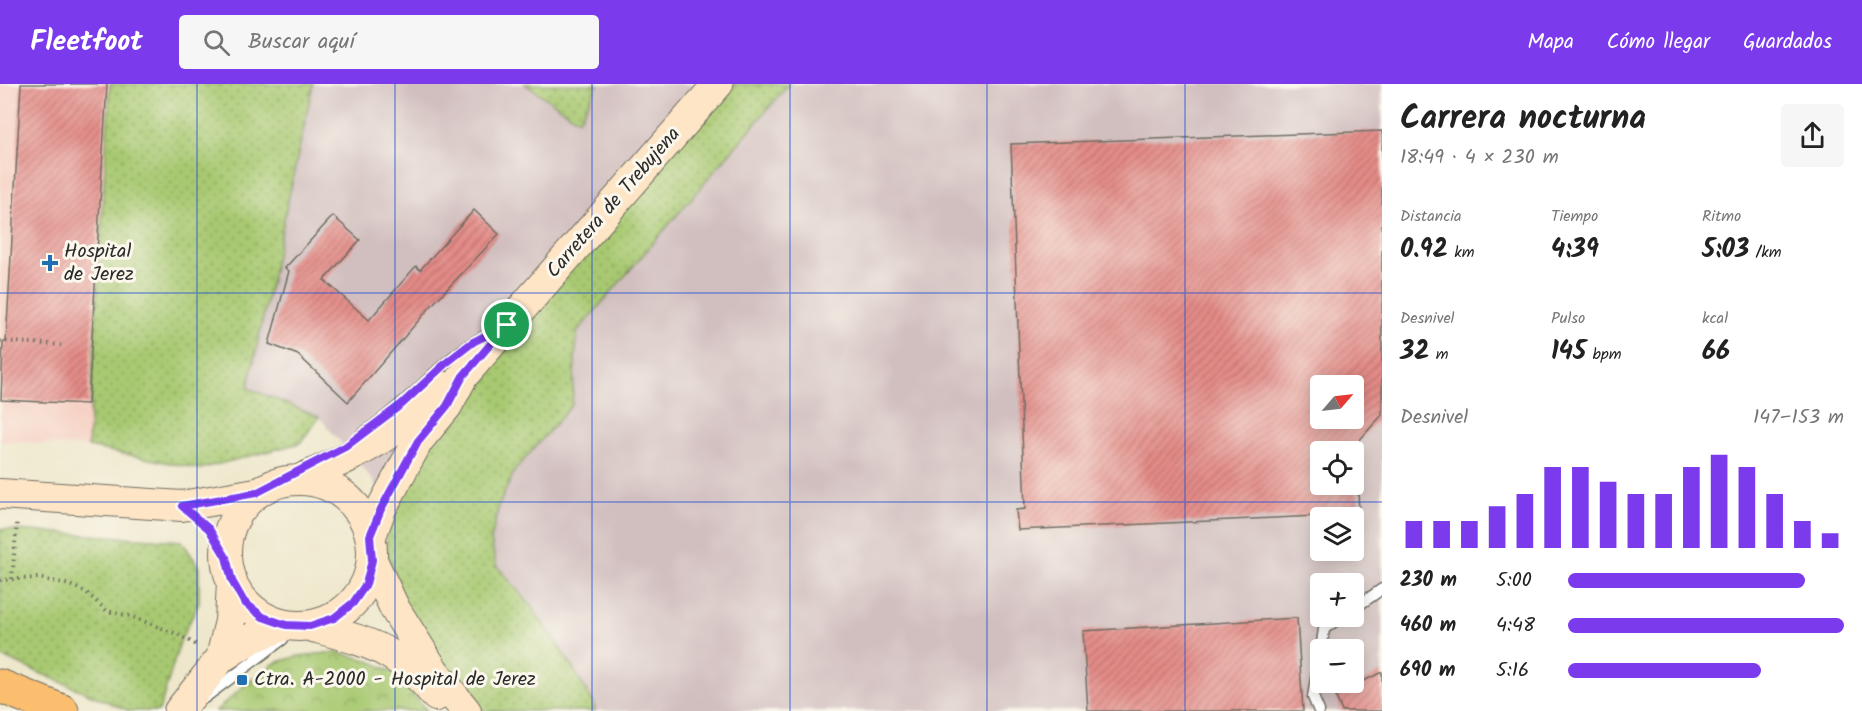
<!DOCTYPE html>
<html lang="es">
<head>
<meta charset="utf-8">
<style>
  body { margin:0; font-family:Kalam,sans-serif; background:#f6f6f6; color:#222; height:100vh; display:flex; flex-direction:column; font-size:22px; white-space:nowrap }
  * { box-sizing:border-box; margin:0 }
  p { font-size:20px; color:#767676 }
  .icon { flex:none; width:33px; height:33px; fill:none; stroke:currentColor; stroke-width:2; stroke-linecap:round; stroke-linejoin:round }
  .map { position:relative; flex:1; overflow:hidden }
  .details { display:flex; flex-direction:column; background:#fff; width:480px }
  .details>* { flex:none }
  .needle { width:39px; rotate:62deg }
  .fabs { position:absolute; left:1310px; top:291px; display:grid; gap:12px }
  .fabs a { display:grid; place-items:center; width:54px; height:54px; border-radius:6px; background:#fff; box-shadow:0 3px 15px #0003; font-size:30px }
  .pin { position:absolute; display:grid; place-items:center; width:51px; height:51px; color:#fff; margin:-26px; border:3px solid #fff; border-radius:50%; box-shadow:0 2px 6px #0007 }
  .round { display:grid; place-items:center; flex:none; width:63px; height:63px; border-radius:6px; background:#f6f6f6 }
  .summary { display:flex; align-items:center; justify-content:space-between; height:102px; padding:0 18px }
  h1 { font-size:33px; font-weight:700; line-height:45px }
  .stats { display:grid; grid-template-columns:repeat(3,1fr); gap:9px; height:102px; padding:6px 18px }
  .stats div { display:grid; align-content:center }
  .stats b { font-size:26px; font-weight:700 }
  .stats small { font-size:16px; font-weight:400 }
  .stats p { font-size:16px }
  .chart { height:168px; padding:12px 18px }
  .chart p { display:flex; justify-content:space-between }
  .chart svg { width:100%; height:108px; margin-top:6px; stroke:#7c3aed; stroke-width:6 }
  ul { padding:0 18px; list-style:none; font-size:20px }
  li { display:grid; grid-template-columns:96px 72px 1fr; align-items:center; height:45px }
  li i { height:15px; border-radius:8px; background:#7c3aed }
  header { display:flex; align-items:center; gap:36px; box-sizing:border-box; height:84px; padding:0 30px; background:#7c3aed; color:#fff }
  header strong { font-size:28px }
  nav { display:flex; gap:33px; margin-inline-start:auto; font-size:21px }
  .search { width:420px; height:54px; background:#f6f6f6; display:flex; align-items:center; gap:15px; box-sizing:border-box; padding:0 21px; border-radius:6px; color:#767676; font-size:22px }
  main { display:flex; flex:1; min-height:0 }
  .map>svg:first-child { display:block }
  .built { fill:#f6d2c5 }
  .industrial { fill:#d1bfbf; fill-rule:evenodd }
  .grass { fill:url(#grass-dots); stroke:#6a7a4e; stroke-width:1.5 }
  .park { fill:url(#park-crowns); stroke:#6a7a4e; stroke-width:1.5 }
  .building { fill:url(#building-hatch); fill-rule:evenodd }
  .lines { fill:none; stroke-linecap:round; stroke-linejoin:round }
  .lane-casing { stroke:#6f6d63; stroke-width:13 }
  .secondary-casing { stroke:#6f6d63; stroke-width:32 }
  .primary-casing { stroke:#6f6d63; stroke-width:35 }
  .path { stroke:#6f6d63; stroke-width:4; stroke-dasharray:1.5 4.5; stroke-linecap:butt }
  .lane { stroke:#fff; stroke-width:10 }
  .secondary { stroke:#fde5c5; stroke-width:30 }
  .primary { stroke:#fbbd6e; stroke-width:33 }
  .route-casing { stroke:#fff; stroke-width:12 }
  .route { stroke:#7c3aed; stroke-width:8 }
  .grid { fill:none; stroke:#1d4ed8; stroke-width:1.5; stroke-opacity:0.55 }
  .poi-dot { fill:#1f6fb2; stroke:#fbf7ec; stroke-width:2 }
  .labels { text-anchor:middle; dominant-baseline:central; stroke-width:6; stroke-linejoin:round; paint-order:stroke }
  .street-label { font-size:20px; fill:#2b2b2b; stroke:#fbf7ec }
  .poi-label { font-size:20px; fill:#2b2b2b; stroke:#fbf7ec; text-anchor:start }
</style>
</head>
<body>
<header>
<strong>Fleetfoot</strong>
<div class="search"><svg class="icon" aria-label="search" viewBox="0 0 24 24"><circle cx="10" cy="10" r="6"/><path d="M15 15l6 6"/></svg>Buscar aquí</div>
<nav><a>Mapa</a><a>Cómo llegar</a><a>Guardados</a></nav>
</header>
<main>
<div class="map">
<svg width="1382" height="627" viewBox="0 0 1382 627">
  <defs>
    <pattern id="grass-dots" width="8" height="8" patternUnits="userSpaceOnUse" patternTransform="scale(1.5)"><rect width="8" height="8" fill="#a8c971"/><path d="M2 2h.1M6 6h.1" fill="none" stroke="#89a35d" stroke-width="1.8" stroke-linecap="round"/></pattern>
    <pattern id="park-crowns" width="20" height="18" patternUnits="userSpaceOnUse" patternTransform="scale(1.5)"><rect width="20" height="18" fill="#a8c971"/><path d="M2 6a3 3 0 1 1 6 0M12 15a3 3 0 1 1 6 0" fill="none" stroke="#89a35d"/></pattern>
    <pattern id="building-hatch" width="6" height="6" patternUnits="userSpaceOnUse" patternTransform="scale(1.5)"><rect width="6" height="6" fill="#e48b87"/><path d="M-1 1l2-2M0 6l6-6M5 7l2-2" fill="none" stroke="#b9726f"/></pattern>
  </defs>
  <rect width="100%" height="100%" fill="#fbf7ec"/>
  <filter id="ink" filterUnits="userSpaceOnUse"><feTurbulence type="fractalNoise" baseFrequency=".0167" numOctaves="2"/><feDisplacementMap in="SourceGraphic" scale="12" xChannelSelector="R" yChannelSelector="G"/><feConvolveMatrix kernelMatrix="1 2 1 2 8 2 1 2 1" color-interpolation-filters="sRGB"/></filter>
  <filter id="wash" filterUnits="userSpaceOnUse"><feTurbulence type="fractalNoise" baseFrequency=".008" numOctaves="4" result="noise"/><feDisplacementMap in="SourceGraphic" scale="24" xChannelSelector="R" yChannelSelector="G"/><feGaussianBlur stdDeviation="1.35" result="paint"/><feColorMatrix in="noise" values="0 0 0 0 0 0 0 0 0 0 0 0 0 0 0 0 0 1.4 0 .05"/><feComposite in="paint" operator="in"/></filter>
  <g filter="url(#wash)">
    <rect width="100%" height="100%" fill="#eee7cb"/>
    <path class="built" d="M 0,0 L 110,0 L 88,363 L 0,357 Z"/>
    <path class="industrial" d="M 313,0 L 525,0 L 579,36 L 598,0 L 710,0 L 384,413 L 367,389 L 319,333 L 248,304 Z
      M 789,0 L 1382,0 L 1382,627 L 595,627 L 593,618 L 570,579 L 531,522 L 496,481 L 491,456 L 499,421 L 515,386 L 572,321 L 577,248 ZM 1320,302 L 1353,302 L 1353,334 L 1320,334 ZM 1320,368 L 1353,368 L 1353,400 L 1320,400 ZM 1320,434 L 1353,434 L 1353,466 L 1320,466 ZM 1320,500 L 1353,500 L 1353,532 L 1320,532 ZM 1320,566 L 1353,566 L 1353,598 L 1320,598 Z"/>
    <path class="grass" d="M 110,0 L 313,0 L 248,304 L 319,333 L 300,359 L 200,385 L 88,363 Z
      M 525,0 L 598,0 L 579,36 Z
      M 710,0 L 789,0 L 577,248 L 572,321 L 515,386 L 499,421 L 491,456 L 496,481 L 531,522 L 570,579 L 593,618 L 595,627 L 474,627 L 407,527 L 387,468 L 384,413 Z
      M 0,445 L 182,457 L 199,483 L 199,519 L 181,555 L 159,627 L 129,627 L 0,572 Z"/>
    <path class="park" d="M 337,568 L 367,576 L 394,588 L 427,627 L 216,627 L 245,601 L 275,579 L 299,572 Z"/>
    <g id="blocks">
      <path class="building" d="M 21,0 L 107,0 L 88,320 L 1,316 L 3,258 L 6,258 Z
        M 1382,47 L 1382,331 L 1356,360 L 1359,430 L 1018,446 L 1016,426 L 1025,425 L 1011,60 ZM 1320,302 L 1353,302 L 1353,334 L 1320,334 ZM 1320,368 L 1353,368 L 1353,400 L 1320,400 Z
        M 474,126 L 499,150 L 432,221 L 348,318 L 298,271 L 269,260 L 289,187 L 285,184 L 333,132 L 360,156 L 324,196 L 369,236 L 416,182 L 420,186 Z
        M 1297,534 L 1303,627 L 1088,627 L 1083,547 Z
        M 1382,588 L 1382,627 L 1342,627 L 1335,611 Z"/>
    </g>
  </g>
  <g filter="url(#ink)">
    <use href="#blocks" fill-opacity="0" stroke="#6f6d63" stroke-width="1.5"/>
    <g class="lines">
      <g class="lane-casing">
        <path id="lane" d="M 362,350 C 381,337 399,322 417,306 C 437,287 458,266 483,253
          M 276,400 L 297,389
          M 1353,525 L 1382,505
          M 1321,566 L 1324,545 L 1342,532
          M 204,614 L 283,555
          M 1319,627 L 1313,613 L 1320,571"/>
      </g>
      <g class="secondary-casing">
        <path id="secondary" d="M 301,395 C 335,380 370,365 399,342 C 415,329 428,314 445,303
          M226 469a73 73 0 1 1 146 0a73 73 0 1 1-146 0Z
          M 0,410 L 182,422 L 256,409
          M 371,452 L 381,425 L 418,357 L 447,322 L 463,292 L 718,0
          M 372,476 L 395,525 L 434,587 L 466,627
          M 310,542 C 335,549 369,557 391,571 C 408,581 423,596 436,612
          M 221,574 L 230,537 L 232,497
          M 179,627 L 221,574 L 252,554 L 286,541"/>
      </g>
      <g class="primary-casing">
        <path id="primary" d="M 0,602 L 62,627"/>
      </g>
      <path class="path" d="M 0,257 L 61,261
        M 12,495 L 17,439
        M 0,496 L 38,494 L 67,500 L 86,508 L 107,527 L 130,532 L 177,550 L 197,561"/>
      <use href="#lane" class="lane"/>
      <use href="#secondary" class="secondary"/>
      <use href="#primary" class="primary"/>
    </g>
  </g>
  <g class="lines" filter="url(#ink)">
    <g class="route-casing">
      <path id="route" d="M 507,241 L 463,292 L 447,322 L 418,357 L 381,425 L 370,452 L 372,476 L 366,500 L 353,519 L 334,534 L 310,542 L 286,541 L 263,533 L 244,518 L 232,497 L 226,473 L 209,445 L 182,422 L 256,409 L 345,363 L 402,320 L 446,279 L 473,258 Z"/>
    </g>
    <use href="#route" class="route"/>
  </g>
  <path class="grid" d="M 197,0 L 197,627M 395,0 L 395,627M 592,0 L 592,627M 790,0 L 790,627M 987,0 L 987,627M 1185,0 L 1185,627M 0,209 L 1382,209M 0,418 L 1382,418"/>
  <g class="poi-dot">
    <path d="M47 170h6v6h6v6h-6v6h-6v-6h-6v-6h6z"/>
    <rect x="236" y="590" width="12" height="12" rx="3"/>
  </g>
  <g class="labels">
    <g class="street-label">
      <text transform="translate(614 119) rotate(-49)">Carretera de Trebujena</text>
    </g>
    <g class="poi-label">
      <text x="64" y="168">Hospital<tspan x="64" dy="23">de Jerez</tspan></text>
      <text x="254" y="596">Ctra. A-2000 - Hospital de Jerez</text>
    </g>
  </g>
</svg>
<div class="fabs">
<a><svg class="needle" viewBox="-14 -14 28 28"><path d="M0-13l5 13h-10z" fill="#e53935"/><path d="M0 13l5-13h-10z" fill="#767676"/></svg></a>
<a><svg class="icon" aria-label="locate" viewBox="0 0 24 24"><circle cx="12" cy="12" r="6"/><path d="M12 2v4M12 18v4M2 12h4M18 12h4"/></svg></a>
<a><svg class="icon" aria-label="layers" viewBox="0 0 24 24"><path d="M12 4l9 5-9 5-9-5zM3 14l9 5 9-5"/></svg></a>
<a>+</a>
<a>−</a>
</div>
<div class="pin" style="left:507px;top:241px;background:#1e9e55"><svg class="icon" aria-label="arrive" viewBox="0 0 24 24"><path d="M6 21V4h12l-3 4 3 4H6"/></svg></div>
</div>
<section class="details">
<div class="summary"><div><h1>Carrera nocturna</h1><p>18:49 · 4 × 230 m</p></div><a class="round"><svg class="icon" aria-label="share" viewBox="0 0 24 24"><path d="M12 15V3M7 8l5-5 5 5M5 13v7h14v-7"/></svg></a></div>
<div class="stats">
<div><p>Distancia</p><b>0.92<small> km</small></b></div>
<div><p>Tiempo</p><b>4:39</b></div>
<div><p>Ritmo</p><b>5:03<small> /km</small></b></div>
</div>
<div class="stats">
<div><p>Desnivel</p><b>32<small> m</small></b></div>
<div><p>Pulso</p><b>145<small> bpm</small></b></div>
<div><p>kcal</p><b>66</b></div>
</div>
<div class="chart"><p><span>Desnivel</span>147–153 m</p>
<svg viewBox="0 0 160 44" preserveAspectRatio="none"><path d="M5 44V33M15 44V33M25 44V33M35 44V27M45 44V22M55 44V11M65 44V11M75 44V17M85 44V22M95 44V22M105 44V11M115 44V6M125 44V11M135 44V22M145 44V33M155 44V38"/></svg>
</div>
<ul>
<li><b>230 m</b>5:00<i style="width:86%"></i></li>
<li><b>460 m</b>4:48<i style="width:100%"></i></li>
<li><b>690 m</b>5:16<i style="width:70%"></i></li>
</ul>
</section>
</main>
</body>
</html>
